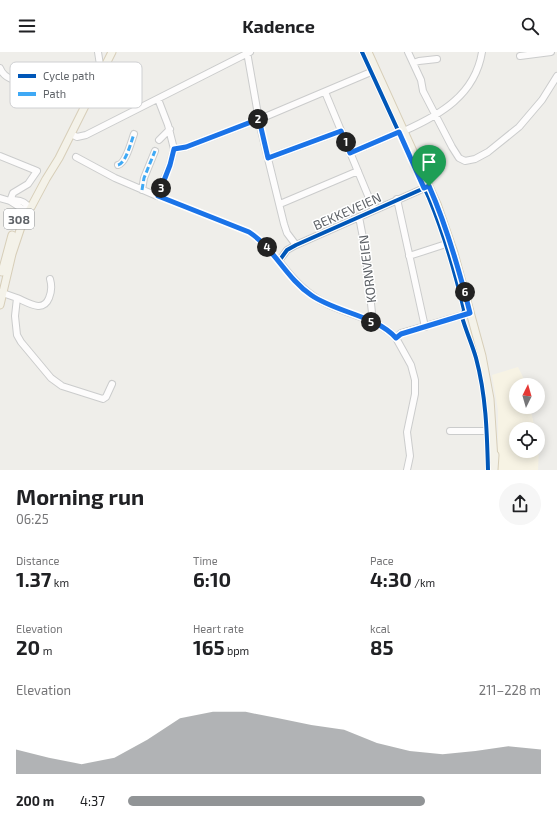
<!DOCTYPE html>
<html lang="en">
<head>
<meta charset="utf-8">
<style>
  body { margin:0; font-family:"Exo 2",sans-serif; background:#f6f6f6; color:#202124; height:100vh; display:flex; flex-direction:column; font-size:15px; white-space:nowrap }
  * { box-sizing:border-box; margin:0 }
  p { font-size:13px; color:#757577 }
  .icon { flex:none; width:22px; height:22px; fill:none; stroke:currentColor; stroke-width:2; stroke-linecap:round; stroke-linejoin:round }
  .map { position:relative; height:418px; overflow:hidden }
  .side { display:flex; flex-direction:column; background:#fff; flex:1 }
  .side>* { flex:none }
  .needle { width:26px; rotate:5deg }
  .fabs { position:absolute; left:509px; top:326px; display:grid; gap:8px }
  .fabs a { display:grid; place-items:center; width:36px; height:36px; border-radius:50%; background:#fff; box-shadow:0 2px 10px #0003; font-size:20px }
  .pin { position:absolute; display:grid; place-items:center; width:34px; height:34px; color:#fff; margin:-41px -17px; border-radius:50% 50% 50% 0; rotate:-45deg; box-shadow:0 0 4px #0007 }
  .pin .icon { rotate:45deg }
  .km { position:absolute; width:20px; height:20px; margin:-10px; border-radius:50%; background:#222; color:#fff; font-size:11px; line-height:20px; text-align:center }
  .round { display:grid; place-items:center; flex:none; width:42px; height:42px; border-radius:21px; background:#f6f6f6 }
  .headline { display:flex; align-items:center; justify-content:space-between; height:68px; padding:0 16px }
  h1 { font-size:22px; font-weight:700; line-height:30px }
  .stats { display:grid; grid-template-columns:repeat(3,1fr); gap:6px; height:68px; padding:4px 16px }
  .stats div { display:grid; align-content:center }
  .stats b { font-size:20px; font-weight:700 }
  .stats small { font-size:11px; font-weight:400 }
  .stats p { font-size:11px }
  .chart { height:112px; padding:8px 16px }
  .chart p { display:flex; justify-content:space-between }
  .chart svg { width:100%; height:72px; margin-top:4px; fill:#919496; opacity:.7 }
  ul { padding:0 16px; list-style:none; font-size:13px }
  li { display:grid; grid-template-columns:64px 48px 1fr; align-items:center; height:30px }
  li i { height:10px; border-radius:5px; background:#919496 }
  header { display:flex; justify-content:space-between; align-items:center; height:52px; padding:0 16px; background:#fff; font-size:18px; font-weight:700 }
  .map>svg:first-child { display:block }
  .commercial { fill:#f7f3e4 }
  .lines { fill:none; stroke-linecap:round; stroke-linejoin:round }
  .minor-casing { stroke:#cbcccc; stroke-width:8 }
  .major-casing { stroke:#d7ceb8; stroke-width:9 }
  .minor { stroke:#fdfcfc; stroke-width:6 }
  .major { stroke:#f4f2e9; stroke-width:7 }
  .quiet { stroke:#3fa9f5; stroke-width:3; stroke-dasharray:6 3; stroke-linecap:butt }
  .cycleway-casing { stroke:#fff; stroke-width:6 }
  .cycleway { stroke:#0057b8; stroke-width:4 }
  .route-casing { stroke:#fff; stroke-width:8 }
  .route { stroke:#1a73e8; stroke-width:5 }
  .labels { text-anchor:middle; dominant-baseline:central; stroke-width:3; stroke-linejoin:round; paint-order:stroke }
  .shield { fill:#fff; stroke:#8f9295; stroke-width:1 }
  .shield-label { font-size:12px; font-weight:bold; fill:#5f6368 }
  .street-label { font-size:13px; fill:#5f6368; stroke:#fff }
  .key { fill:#fff; stroke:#cfd0d2; stroke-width:1 }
  .key-label { font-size:11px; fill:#5f6368 }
</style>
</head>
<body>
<header><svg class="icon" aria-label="menu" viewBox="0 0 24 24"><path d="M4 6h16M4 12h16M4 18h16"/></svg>Kadence<svg class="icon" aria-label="search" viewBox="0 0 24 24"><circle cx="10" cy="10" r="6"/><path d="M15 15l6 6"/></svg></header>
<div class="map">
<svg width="557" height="418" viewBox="0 0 557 418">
  <rect width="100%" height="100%" fill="#efeeea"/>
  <path class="commercial" d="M 518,315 L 523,325 L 525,333 L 516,333 L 516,355 L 530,355 L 535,377 L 516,377 L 516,399 L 538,399 L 538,392 L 539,396 L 538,418 L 498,418 L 498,358 L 492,323 Z"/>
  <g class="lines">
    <g class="minor-casing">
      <path id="minor" d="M 98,0 L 100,13
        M 247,0 L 260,74 L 284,172 L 287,181 L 296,193
        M 408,0 L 421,28 L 423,39 L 452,95 L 459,106 L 465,109 L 475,107 L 488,100 L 519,75 L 542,48 L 557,24
        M 520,4 L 551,0
        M 413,11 L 419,9 L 437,7
        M 0,16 C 4,27 20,32 30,28 C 38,25 43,19 51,19 L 60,23 L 85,43
        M 325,40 L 374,158
        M 404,79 C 440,63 475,43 482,0
        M 71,82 L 77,85 L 86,83 L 250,0
        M 159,88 L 170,77
        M 174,97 L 186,95 L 267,64 L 371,20
        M 350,101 L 399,80
        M 0,104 L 37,119 L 28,132 L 13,141 L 10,149
        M 76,105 L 115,126 L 157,144 L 170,113 L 174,97 L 168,73 L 158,47
        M 268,106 L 341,79
        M 118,113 C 126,111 131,90 134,82
        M 429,134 L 296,193 L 287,198 L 279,209 C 293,227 306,242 327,252 C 349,263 378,267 396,286 L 401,281 L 470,261
        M 142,138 L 144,126 L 155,99
        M 0,146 L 10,149 L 24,158 L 30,157 C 25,149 19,147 10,149
        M 397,147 L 425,275
        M 280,152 L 358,119
        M 359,165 L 365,196 L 373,270
        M 409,204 L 443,193
        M 0,240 L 17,246 L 15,264 L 17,283 L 21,290 L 51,326 L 62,334 L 103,347 L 106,345 L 112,332
        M 17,246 C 29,251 43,261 49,246 C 52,239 52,234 50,227
        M 396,286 L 411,313 L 415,328 L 415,342 L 407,380 L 410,404 L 407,418
        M 450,379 L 487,379"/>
    </g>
    <g class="major-casing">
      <path id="major" d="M 368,0 L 437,152 L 454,201 L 482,304 L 490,347 L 494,408
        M 2,220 L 12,183
        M 0,253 L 12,202 L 22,172 L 46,127 L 59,106 L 112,0
        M 494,418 L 495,403"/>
    </g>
    <use href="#minor" class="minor"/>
    <use href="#major" class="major"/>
    <path class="quiet" d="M 118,113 C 126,111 131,90 134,82
      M 142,138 L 144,126 L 155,99"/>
    <g class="cycleway-casing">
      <path id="cycleway" d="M 362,0 L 429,146 C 444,182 455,220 464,258 L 462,265 C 466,279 472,292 476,306 C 486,343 487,380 488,418
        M 157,144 L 249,180 C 274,196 286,226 311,243 C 336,261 375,263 396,286 L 401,281 L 468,261
        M 279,209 L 287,198 L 296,193 L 429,134"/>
    </g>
    <use href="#cycleway" class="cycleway"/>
  </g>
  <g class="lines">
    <g class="route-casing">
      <path id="route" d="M 259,67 L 268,106 L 341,79 L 350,101 L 399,80 L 424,136 L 429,134 C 447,175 459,217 470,261 L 401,282 L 396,286 C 375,263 337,261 311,243 C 286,226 274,196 249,180 L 158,144 L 170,113 L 174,97 L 186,95 Z"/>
    </g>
    <use href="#route" class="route"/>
  </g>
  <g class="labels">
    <rect class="shield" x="4" y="157" width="30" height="20" rx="3"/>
    <g class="shield-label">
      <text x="19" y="167">308</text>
    </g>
    <g class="street-label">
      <text transform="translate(347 159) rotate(-24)">BEKKEVEIEN</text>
      <text transform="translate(367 217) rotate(-97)">KORNVEIEN</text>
    </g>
  </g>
  <rect x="10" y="10" width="132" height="46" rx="6" class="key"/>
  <rect x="18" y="22" width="18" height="4" fill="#0057b8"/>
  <rect x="18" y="40" width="18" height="4" fill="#3fa9f5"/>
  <g class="key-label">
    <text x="43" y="28">Cycle path</text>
    <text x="43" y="46">Path</text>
  </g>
</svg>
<div class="fabs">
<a><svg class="needle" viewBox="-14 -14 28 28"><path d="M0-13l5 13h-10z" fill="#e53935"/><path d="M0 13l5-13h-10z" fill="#757577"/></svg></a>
<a><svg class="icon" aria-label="locate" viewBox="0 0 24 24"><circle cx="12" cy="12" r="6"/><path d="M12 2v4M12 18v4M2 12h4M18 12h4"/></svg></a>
</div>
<div class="pin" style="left:429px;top:134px;background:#1e9e55"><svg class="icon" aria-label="arrive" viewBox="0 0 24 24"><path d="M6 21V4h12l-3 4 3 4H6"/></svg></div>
<b class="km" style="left:346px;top:90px">1</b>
<b class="km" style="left:258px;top:67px">2</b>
<b class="km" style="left:161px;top:136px">3</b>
<b class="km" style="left:267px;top:195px">4</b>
<b class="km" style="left:371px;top:270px">5</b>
<b class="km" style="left:465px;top:240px">6</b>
</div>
<section class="side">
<div class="headline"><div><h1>Morning run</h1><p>06:25</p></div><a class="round"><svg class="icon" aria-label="share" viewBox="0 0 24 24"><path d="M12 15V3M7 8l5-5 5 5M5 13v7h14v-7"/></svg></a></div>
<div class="stats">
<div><p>Distance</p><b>1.37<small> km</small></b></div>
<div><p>Time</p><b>6:10</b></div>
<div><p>Pace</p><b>4:30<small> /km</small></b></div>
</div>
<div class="stats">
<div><p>Elevation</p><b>20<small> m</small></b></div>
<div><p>Heart rate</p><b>165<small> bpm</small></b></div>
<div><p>kcal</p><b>85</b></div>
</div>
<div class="chart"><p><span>Elevation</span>211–228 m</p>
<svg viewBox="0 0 160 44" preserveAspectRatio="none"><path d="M0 44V29L10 34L20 38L30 34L40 23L50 10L60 6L70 6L80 10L90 14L100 17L110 25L120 30L130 32L140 30L150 27L160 29V44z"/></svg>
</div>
<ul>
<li><b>200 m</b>4:37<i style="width:72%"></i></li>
</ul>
</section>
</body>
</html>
